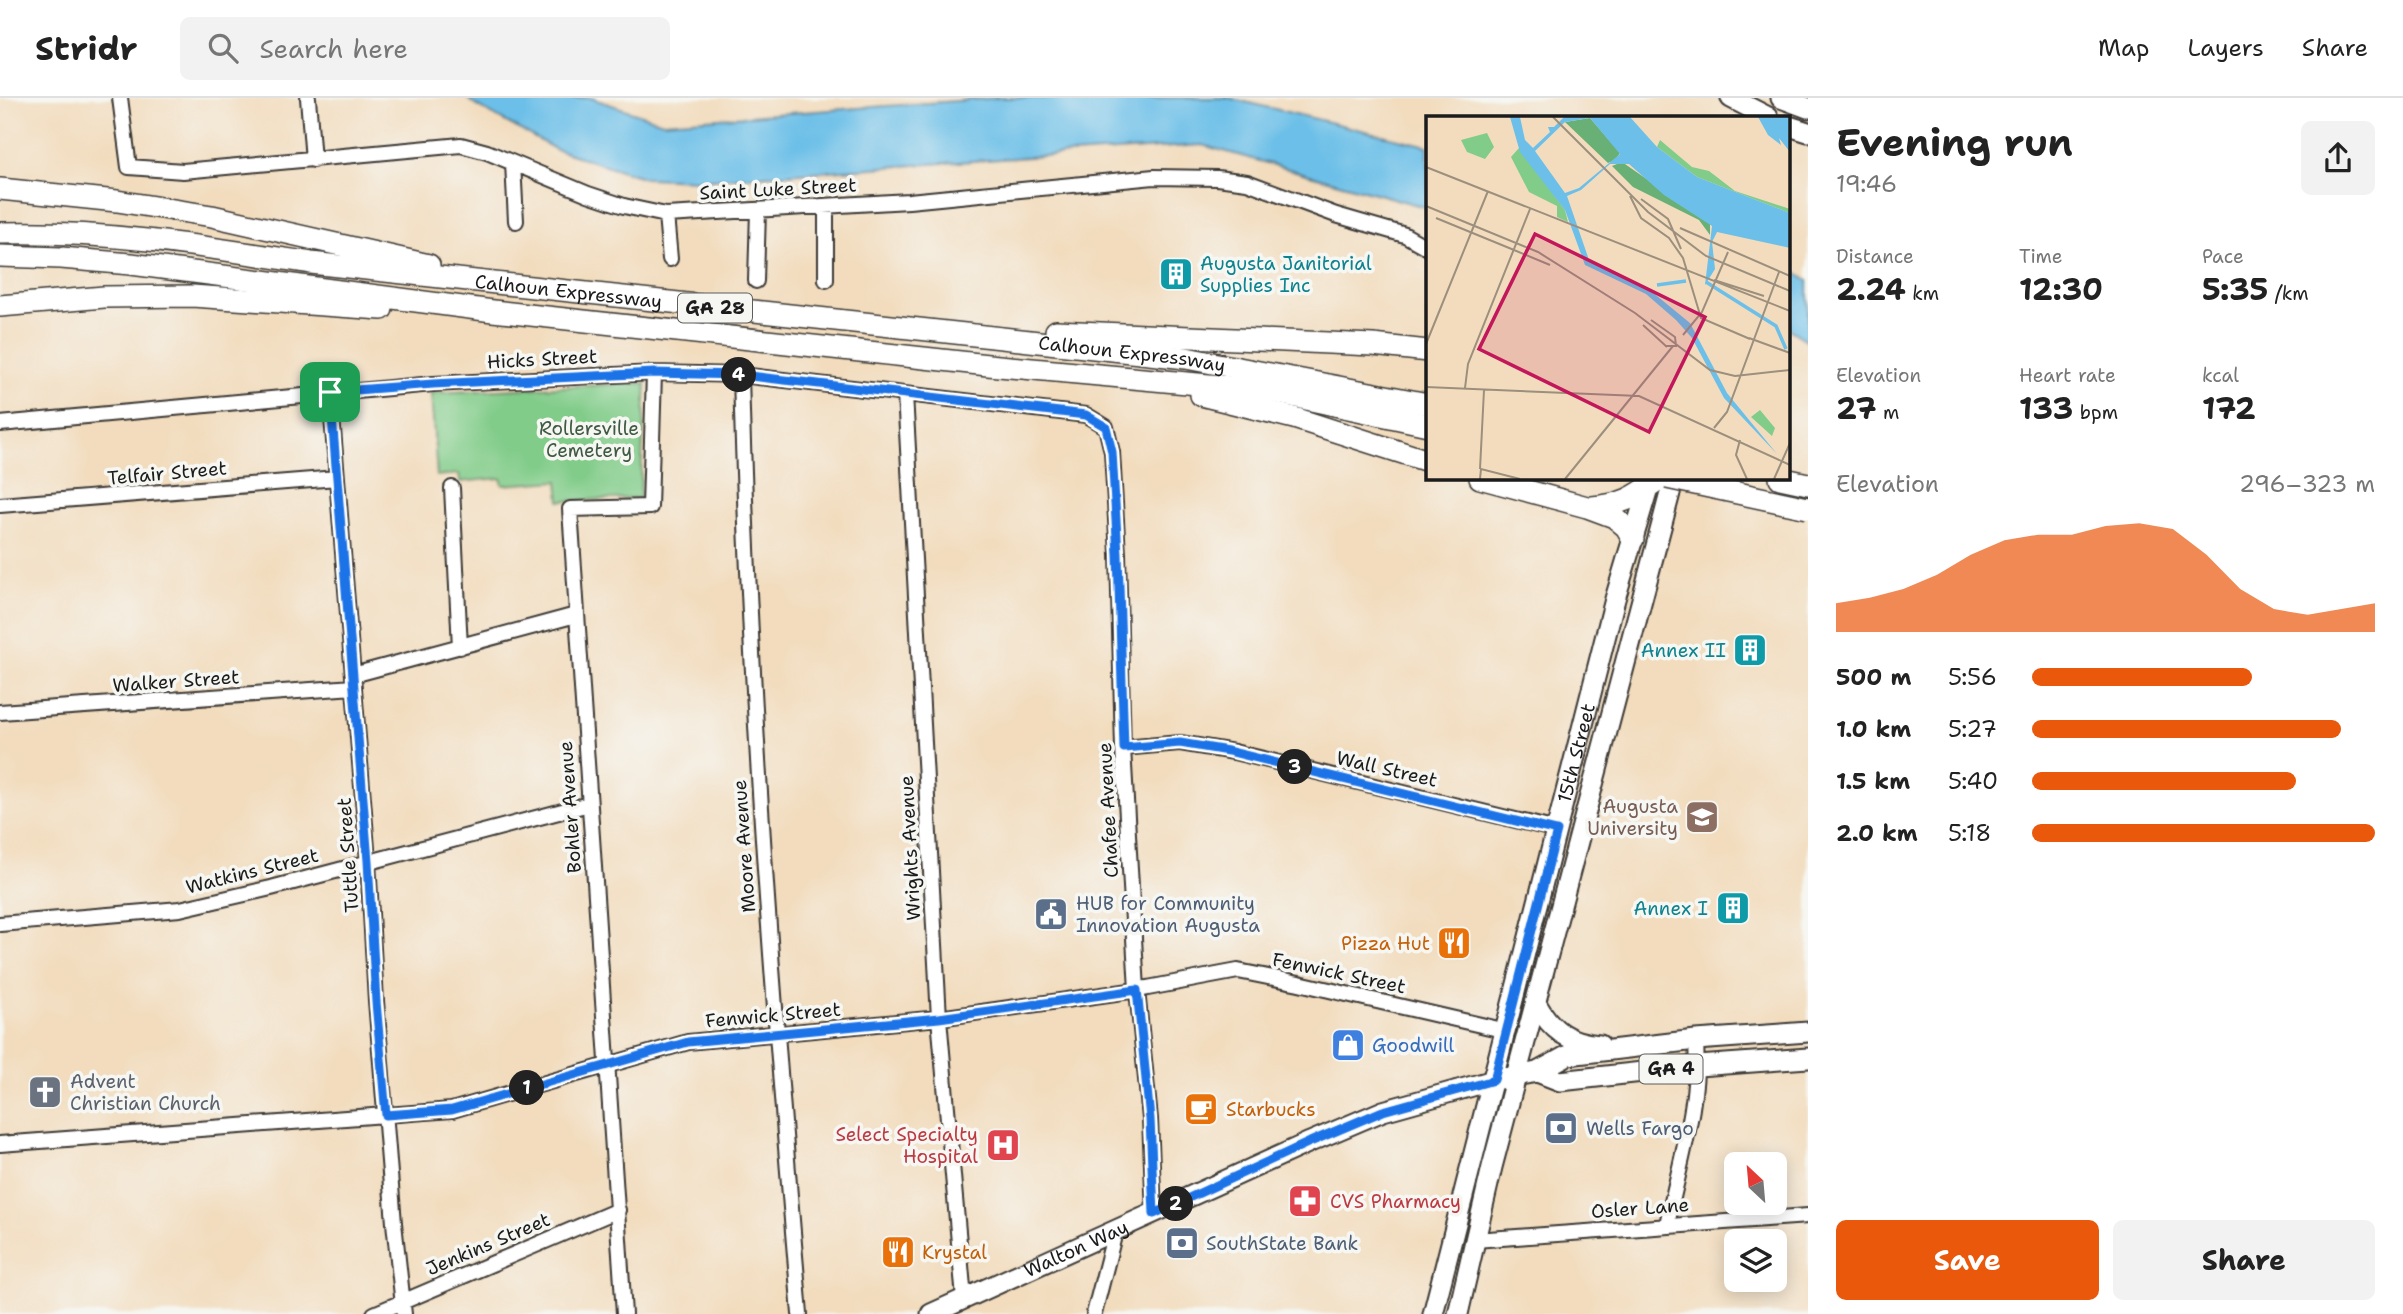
<!DOCTYPE html>
<html lang="en">
<head>
<meta charset="utf-8">
<style>
  body { margin:0; font-family:"Shantell Sans",sans-serif; background:#f2f2f2; color:#222; height:100vh; display:flex; flex-direction:column; font-size:26px; white-space:nowrap }
  * { box-sizing:border-box; margin:0 }
  p { font-size:23px; color:#767676 }
  .icon { flex:none; width:38px; height:38px; fill:none; stroke:currentColor; stroke-width:2; stroke-linecap:round; stroke-linejoin:round }
  .map { position:relative; flex:1; overflow:hidden }
  .details { display:flex; flex-direction:column; background:#fff; width:595px }
  .details>* { flex:none }
  .needle { width:46px; rotate:334deg }
  .buttons { position:absolute; left:1724px; top:1054px; display:grid; gap:14px }
  .buttons a { display:grid; place-items:center; width:63px; height:63px; border-radius:10px; background:#fff; box-shadow:0 4px 18px #0003; font-size:35px }
  .pin { position:absolute; display:grid; place-items:center; width:60px; height:60px; color:#fff; margin:-30px; border-radius:14px; box-shadow:0 4px 10px #0006 }
  .km { position:absolute; width:35px; height:35px; margin:-18px; border-radius:50%; background:#222; color:#fff; font-size:19px; line-height:35px; text-align:center }
  .round { display:grid; place-items:center; flex:none; width:74px; height:74px; border-radius:10px; background:#f2f2f2 }
  .head { display:flex; align-items:center; justify-content:space-between; height:119px; padding:0 28px }
  h1 { font-size:38px; font-weight:700; line-height:52px }
  .metrics { display:grid; grid-template-columns:repeat(3,1fr); gap:10px; height:119px; padding:7px 28px }
  .metrics div { display:grid; align-content:center }
  .metrics b { font-size:30px; font-weight:700 }
  .metrics small { font-size:19px; font-weight:400 }
  .metrics p { font-size:19px }
  .chart { height:196px; padding:14px 28px }
  .chart p { display:flex; justify-content:space-between }
  .chart svg { width:100%; height:126px; margin-top:7px; fill:#ea580c; opacity:.7 }
  .cta { display:flex; gap:14px; margin-top:auto; padding:14px 28px }
  .cta a { flex:1; height:80px; border-radius:10px; background:#ea580c; color:#fff; font-size:28px; font-weight:700; line-height:80px; text-align:center }
  .cta a+a { background:#f2f2f2; color:#222 }
  ul { padding:0 28px; list-style:none; font-size:23px }
  li { display:grid; grid-template-columns:112px 84px 1fr; align-items:center; height:52px }
  li i { height:18px; border-radius:9px; background:#ea580c }
  header { display:flex; align-items:center; gap:42px; box-sizing:border-box; height:98px; padding:0 35px; background:#fff; border-bottom:2px solid #e0e0e0 }
  header strong { font-size:33px }
  nav { display:flex; gap:38px; margin-inline-start:auto; font-size:24px }
  .search { width:490px; height:63px; background:#f2f2f2; display:flex; align-items:center; gap:18px; box-sizing:border-box; padding:0 24px; border-radius:10px; color:#767676; font-size:26px }
  main { display:flex; flex:1; min-height:0 }
  .map>svg:first-child { display:block }
  .green { fill:#81cc89; stroke:#4e7452; stroke-width:2 }
  .water { fill:#6cbfe8; stroke:#446e82; stroke-width:2 }
  .lines { fill:none; stroke-linecap:round; stroke-linejoin:round }
  .minor-casing { stroke:#3c3934; stroke-width:18 }
  .major-casing { stroke:#3c3934; stroke-width:23 }
  .highway-casing { stroke:#3c3934; stroke-width:24 }
  .minor { stroke:#fff; stroke-width:14 }
  .major { stroke:#fff; stroke-width:19 }
  .highway { stroke:#fff; stroke-width:21 }
  .highway-bridge-casing { stroke:#3c3934; stroke-width:24; stroke-linecap:butt }
  .highway-bridge { stroke:#fff; stroke-width:21 }
  .route-casing { stroke:#fff; stroke-width:14 }
  .route { stroke:#1a73e8; stroke-width:9 }
  .labels { text-anchor:middle; dominant-baseline:central; stroke-width:7; stroke-linejoin:round; paint-order:stroke }
  .shield { fill:#f6f6f2; stroke:#5d5d5c; stroke-width:2 }
  .shield-label { font-size:18px; font-weight:bold; fill:#1c1c1c }
  .street-label { font-size:19px; fill:#1c1c1c; stroke:#f6f6f2 }
  .culture-label { font-size:19px; fill:#0d838f; stroke:#f6f6f2; text-anchor:end }
  .park-label { font-size:19px; fill:#3f5a42; stroke:#f6f6f2 }
  .education-label { font-size:19px; fill:#785e54; stroke:#f6f6f2; text-anchor:end }
  .service-label { font-size:19px; fill:#4e5e75; stroke:#f6f6f2; text-anchor:start }
  .food-label { font-size:19px; fill:#c56008; stroke:#f6f6f2; text-anchor:start }
  .shop-label { font-size:19px; fill:#366cbe; stroke:#f6f6f2; text-anchor:start }
  .worship-label { font-size:19px; fill:#5b616d; stroke:#f6f6f2; text-anchor:start }
  .health-label { font-size:19px; fill:#be3a42; stroke:#f6f6f2; text-anchor:end }
  .inset-river { fill:none; stroke:#6cbfe8; stroke-width:3.5 }
  .inset-road { fill:none; stroke:#9c8f7d; stroke-width:2 }
  .view { fill:#c2185b; fill-opacity:0.15; stroke:#c2185b; stroke-width:3.5 }
  .inset-edge { fill:none; stroke:#1c1c1c; stroke-width:3.5 }
</style>
</head>
<body>
<header>
<strong>Stridr</strong>
<div class="search"><svg class="icon" aria-label="search" viewBox="0 0 24 24"><circle cx="10" cy="10" r="6"/><path d="M15 15l6 6"/></svg>Search here</div>
<nav><a>Map</a><a>Layers</a><a>Share</a></nav>
</header>
<main>
<div class="map">
<svg width="1808" height="1216" viewBox="0 0 1808 1216">
  <rect width="100%" height="100%" fill="#f6f6f2"/>
  <filter id="ink" filterUnits="userSpaceOnUse"><feTurbulence type="fractalNoise" baseFrequency=".0143" numOctaves="2"/><feDisplacementMap in="SourceGraphic" scale="14" xChannelSelector="R" yChannelSelector="G"/><feConvolveMatrix kernelMatrix="1 2 1 2 8 2 1 2 1" color-interpolation-filters="sRGB"/></filter>
  <filter id="wash" filterUnits="userSpaceOnUse"><feTurbulence type="fractalNoise" baseFrequency=".00686" numOctaves="4" result="noise"/><feDisplacementMap in="SourceGraphic" scale="28" xChannelSelector="R" yChannelSelector="G"/><feGaussianBlur stdDeviation="1.57" result="paint"/><feColorMatrix in="noise" values="0 0 0 0 0 0 0 0 0 0 0 0 0 0 0 0 0 1.4 0 .05"/><feComposite in="paint" operator="in"/></filter>
  <g filter="url(#wash)">
    <rect width="100%" height="100%" fill="#f2dcbd"/>
    <path class="green" d="M 646,285 L 640,400 L 560,403 L 558,383 L 503,387 L 501,380 L 460,384 L 459,376 L 437,378 L 431,295 Z"/>
    <path class="water" d="M 467,0 L 591,0 L 663,24 L 998,0 L 1229,0 L 1428,48 L 1428,110 L 1202,47 L 699,82 L 645,80 L 555,51 L 475,7 Z
      M 1789,170 L 1808,183 L 1808,243 L 1789,231 Z"/>
  </g>
  <g filter="url(#ink)">
    <g class="lines">
      <g class="minor-casing">
        <path id="minor" d="M 120,0 L 129,69 L 183,73 L 461,47 L 487,54 L 588,96 L 624,108 L 666,117 L 909,103 L 1154,79 L 1217,80 L 1247,84 L 1336,117 L 1405,137 L 1428,150
          M 308,0 L 313,62
          M 513,65 L 516,123
          M 666,117 L 670,161
          M 826,182 L 826,108
          M 756,183 L 758,112
          M 741,277 C 749,591 773,903 800,1216
          M 330,294 L 368,763 L 376,903 L 394,1125 L 404,1216
          M 905,296 L 939,920 L 964,1201
          M 0,326 L 433,286 L 654,275 L 741,277 L 1086,317 L 1106,329 L 1112,354 L 1118,456 L 1123,650 L 1137,892 L 1150,1021 L 1154,1116
          M 452,390 L 460,549
          M 0,407 L 337,380
          M 353,577 L 576,517
          M 0,614 L 354,589
          M 1123,650 L 1180,645 L 1234,654 L 1557,732
          M 0,826 L 180,811 L 271,790 L 589,706
          M 0,1046 L 452,1012 L 688,944 L 939,920 L 1137,892 L 1238,873 L 1299,885 L 1507,933
          M 1667,1127 C 1679,1067 1700,1004 1696,942
          M 1474,1142 L 1808,1118
          M 374,1216 L 618,1112
          M 624,1216 L 570,411 L 650,409 L 654,275
          M 1094,1216 L 1115,1134"/>
      </g>
      <g class="major-casing">
        <g id="major">
          <path d="M 1731,0 L 1768,19"/>
          <path d="M 1781,0 L 1808,10"/>
          <path d="M 1789,28 L 1808,34"/>
          <path d="M 1536,905 C 1551,932 1568,945 1600,947"/>
          <path d="M 1537,974 L 1560,983 L 1698,968 L 1808,960"/>
          <path id="s1" d="M 931,1216 L 1310,1044 L 1383,1013 L 1494,982 L 1537,974 L 1568,957 L 1696,942 L 1808,934"/>
          <path id="s2" d="M 1433,1216 L 1615,501 L 1651,380"/>
          <path d="M 1458,1216 L 1492,1069 L 1674,380"/>
        </g>
      </g>
      <g class="highway-casing">
        <g id="highway">
          <path d="M 0,91 L 117,103 L 212,118 L 429,167"/>
          <path id="s3" d="M 0,135 C 105,132 208,149 311,165 L 1186,260 L 1428,306"/>
          <path d="M 0,158 L 61,160 L 131,166 L 493,213 L 988,267 L 1264,292 L 1428,327"/>
          <path d="M 0,208 L 104,199 L 192,198 L 382,211"/>
          <path d="M 1056,233 L 1373,247 L 1428,253"/>
          <path d="M 1201,297 L 1294,320 L 1428,363"/>
          <path d="M 1480,380 L 1587,409 L 1614,419 L 1626,429 L 1633,441"/>
          <path d="M 1780,380 L 1808,386"/>
          <path d="M 1592,409 C 1626,406 1634,399 1661,380"/>
        </g>
      </g>
      <use href="#minor" class="minor"/>
      <use href="#major" class="major"/>
      <use href="#highway" class="highway"/>
      <g class="highway-bridge-casing">
        <path id="highway-bridge" d="M 1667,380 L 1808,410"/>
      </g>
      <use href="#highway-bridge" class="highway-bridge"/>
    </g>
  </g>
  <g class="lines" filter="url(#ink)">
    <g class="route-casing">
      <path id="route" d="M 654,275 L 741,277 L 1086,317 L 1106,329 L 1112,354 L 1118,456 L 1124,650 L 1180,645 L 1228,653 L 1557,733 L 1494,982 L 1383,1013 L 1310,1044 L 1154,1116 L 1150,1021 L 1137,892 L 939,920 L 688,944 L 452,1012 L 386,1017 L 376,904 L 368,763 L 330,294 L 433,286 Z"/>
    </g>
    <use href="#route" class="route"/>
  </g>
  <defs>
    <g id="building-square" transform="scale(1.75)"><rect x="-9" y="-9" width="18" height="18" rx="4" fill="#0f9aa8" stroke="#f6f6f2"/><path d="M-4-6H4V6H1V3H-1V6H-4ZM-2.5-4.3h1.7v1.8h-1.7ZM.8-4.3h1.7v1.8H.8ZM-2.5-1h1.7V.8h-1.7ZM.8-1h1.7V.8H.8Z" fill="#fff"/></g>
    <g id="university-square" transform="scale(1.75)"><rect x="-9" y="-9" width="18" height="18" rx="4" fill="#8d6e63" stroke="#f6f6f2"/><path d="M0-5L7-2L0 1L-7-2ZM-4 1L0 2.5L4 1V4Q0 6-4 4Z" fill="#fff"/></g>
    <g id="civic-square" transform="scale(1.75)"><rect x="-9" y="-9" width="18" height="18" rx="4" fill="#5c6f8a" stroke="#f6f6f2"/><path d="M-.6-6.5H3V-4.5H.6V-3L4-1V1h2V6H-6V1h2V-1L-.6-3ZM-1.2 2.5V6h2.4V2.5Z" fill="#fff"/></g>
    <g id="restaurant-square" transform="scale(1.75)"><rect x="-9" y="-9" width="18" height="18" rx="4" fill="#e8710a" stroke="#f6f6f2"/><path d="M-5-6h1v4h1v-4h1v4h1v-4h1v5L-1.5 .5V6h-2V.5L-5-1ZM5-6V6H3V1.5H1.5Q1.5-4 5-6Z" fill="#fff"/></g>
    <g id="shop-square" transform="scale(1.75)"><rect x="-9" y="-9" width="18" height="18" rx="4" fill="#3f7fe0" stroke="#f6f6f2"/><path d="M-5-2.5h2.3a2.7 3.5 0 0 1 5.4 0H5L5.5 6h-11ZM-1.5-2.5h3a1.5 2.3 0 0 0-3 0Z" fill="#fff"/></g>
    <g id="church-square" transform="scale(1.75)"><rect x="-9" y="-9" width="18" height="18" rx="4" fill="#6b7280" stroke="#f6f6f2"/><path d="M-1.2-6h2.4v3.5h3.3v2.4h-3.3V6h-2.4V-.1h-3.3v-2.4h3.3Z" fill="#fff"/></g>
    <g id="cafe-square" transform="scale(1.75)"><rect x="-9" y="-9" width="18" height="18" rx="4" fill="#e8710a" stroke="#f6f6f2"/><path d="M-5.5-4.5H6V0H3Q3 3.5 0 3.5H-2.5Q-5.5 3.5-5.5 0ZM3-3.2v2h1.7v-2ZM-6 4.5H4V6H-6Z" fill="#fff"/></g>
    <g id="bank-square" transform="scale(1.75)"><rect x="-9" y="-9" width="18" height="18" rx="4" fill="#5c6f8a" stroke="#f6f6f2"/><path d="M-6-4H6V4H-6ZM0-2.3a2.3 2.3 0 1 0 0 4.6a2.3 2.3 0 1 0 0-4.6Z" fill="#fff"/></g>
    <g id="hospital-square" transform="scale(1.75)"><rect x="-9" y="-9" width="18" height="18" rx="4" fill="#e0444e" stroke="#f6f6f2"/><path d="M-5-5h3v3.5h4V-5h3V5h-3V1.5h-4V5h-3Z" fill="#fff"/></g>
    <g id="pharmacy-square" transform="scale(1.75)"><rect x="-9" y="-9" width="18" height="18" rx="4" fill="#e0444e" stroke="#f6f6f2"/><path d="M-2-6h4v4h4v4h-4v4h-4v-4h-4v-4h4Z" fill="#fff"/></g>
  </defs>
  <g fill-rule="evenodd">
    <use href="#building-square" x="1176" y="176"/>
    <use href="#building-square" x="1750" y="552"/>
    <use href="#university-square" x="1702" y="719"/>
    <use href="#building-square" x="1733" y="810"/>
    <use href="#civic-square" x="1051" y="816"/>
    <use href="#restaurant-square" x="1454" y="845"/>
    <use href="#shop-square" x="1348" y="947"/>
    <use href="#church-square" x="45" y="994"/>
    <use href="#cafe-square" x="1201" y="1011"/>
    <use href="#bank-square" x="1561" y="1030"/>
    <use href="#hospital-square" x="1003" y="1047"/>
    <use href="#pharmacy-square" x="1305" y="1103"/>
    <use href="#bank-square" x="1182" y="1145"/>
    <use href="#restaurant-square" x="898" y="1154"/>
  </g>
  <g class="labels">
    <g class="shield">
      <rect x="678" y="195.5" width="74" height="29" rx="5"/>
      <rect x="1639.5" y="956.5" width="63" height="29" rx="5"/>
    </g>
    <g class="shield-label">
      <text x="715" y="210">GA 28</text>
      <text x="1671" y="971">GA 4</text>
    </g>
    <g class="street-label">
      <text transform="translate(778 91) rotate(-3)">Saint Luke Street</text>
      <text stroke="none"><textPath href="#s3" startOffset="572">Calhoun Expressway</textPath></text>
      <text stroke="none"><textPath href="#s3" startOffset="1139">Calhoun Expressway</textPath></text>
      <text transform="translate(542 261) rotate(-3)">Hicks Street</text>
      <text transform="translate(167 375) rotate(-5)">Telfair Street</text>
      <text transform="translate(176 583) rotate(-4)">Walker Street</text>
      <text stroke="none"><textPath href="#s2" startOffset="579">15th Street</textPath></text>
      <text transform="translate(1387 671) rotate(13)">Wall Street</text>
      <text transform="translate(570 709) rotate(-94)">Bohler Avenue</text>
      <text transform="translate(1108 712) rotate(-93)">Chafee Avenue</text>
      <text transform="translate(744 748) rotate(-94)">Moore Avenue</text>
      <text transform="translate(910 750) rotate(-93)">Wrights Avenue</text>
      <text transform="translate(348 757) rotate(-94)">Tuttle Street</text>
      <text transform="translate(252 773) rotate(-14)">Watkins Street</text>
      <text transform="translate(1339 875) rotate(12)">Fenwick Street</text>
      <text transform="translate(773 917) rotate(-5)">Fenwick Street</text>
      <text transform="translate(1640 1110) rotate(-4)">Osler Lane</text>
      <text transform="translate(488 1146) rotate(-23)">Jenkins Street</text>
      <text stroke="none"><textPath href="#s1" startOffset="159">Walton Way</textPath></text>
    </g>
    <g class="culture-label">
      <text x="1200" y="165" text-anchor="start">Augusta Janitorial<tspan x="1200" dy="22">Supplies Inc</tspan></text>
      <text x="1726" y="552">Annex II</text>
      <text x="1708" y="810">Annex I</text>
    </g>
    <g class="park-label">
      <text x="589" y="330">Rollersville<tspan x="589" dy="22">Cemetery</tspan></text>
    </g>
    <g class="education-label">
      <text x="1678" y="708">Augusta<tspan x="1678" dy="22">University</tspan></text>
    </g>
    <g class="service-label">
      <text x="1076" y="805">HUB for Community<tspan x="1076" dy="22">Innovation Augusta</tspan></text>
      <text x="1586" y="1030">Wells Fargo</text>
      <text x="1206" y="1145">SouthState Bank</text>
    </g>
    <g class="food-label">
      <text x="1430" y="845" text-anchor="end">Pizza Hut</text>
      <text x="1226" y="1011">Starbucks</text>
      <text x="922" y="1154">Krystal</text>
    </g>
    <g class="shop-label">
      <text x="1372" y="947">Goodwill</text>
    </g>
    <g class="worship-label">
      <text x="70" y="983">Advent<tspan x="70" dy="22">Christian Church</tspan></text>
    </g>
    <g class="health-label">
      <text x="978" y="1036">Select Specialty<tspan x="978" dy="22">Hospital</tspan></text>
      <text x="1330" y="1103" text-anchor="start">CVS Pharmacy</text>
    </g>
  </g>
  <g transform="translate(1426 18)">
    <rect width="364" height="364" fill="#f2dcbd"/>
    <path d="M 61,17 L 68,31 L 59,43 L 41,36 L 35,24 ZM 234,24 L 266,51 L 283,55 L 309,75 L 364,93 L 364,97 L 271,61 L 231,31 ZM 93,32 L 139,94 L 142,106 L 131,101 L 131,90 L 103,76 L 85,41 ZM 334,294 L 349,312 L 346,320 L 325,301 Z" fill="#81cc89"/>
    <path d="M 164,2 L 194,37 L 189,44 L 182,47 L 139,6 ZM 196,46 L 284,107 L 284,119 L 273,104 L 207,71 L 186,50 Z" fill="#68b075"/>
    <path d="M 84,1 L 94,1 L 99,24 L 107,32 L 124,16 L 122,11 L 128,11 L 138,1 L 204,1 L 231,31 L 271,61 L 364,97 L 364,132 L 291,116 L 286,126 L 289,153 L 279,169 L 286,110 L 238,79 L 203,48 L 184,48 L 155,74 L 141,80 L 163,144 L 220,171 L 264,207 L 301,277 L 351,338 L 298,282 L 266,222 L 250,204 L 220,178 L 159,149 L 139,94 L 94,36 ZM 164,2 L 194,38 L 153,72 L 139,77 L 109,35 L 139,6 ZM 332,1 L 364,1 L 364,36 L 353,22 L 355,29 L 342,19 Z" fill="#6cbfe8" fill-rule="evenodd"/>
    <path class="inset-river" d="M 280,166 L 350,210 L 360,233M 231,169 L 260,165"/>
    <path class="inset-road" d="M 127,1 L 222,96 L 280,140 L 364,175M 0,51 L 364,195M 204,80 L 215,102 L 243,122 L 257,142 L 275,202 L 324,223M 215,83 L 242,103 L 255,133M 0,90 L 112,136 L 209,197 L 284,254 L 309,260 L 364,254M 10,102 L 88,134M 254,112 L 364,160M 88,134 L 124,149M 288,164 L 338,180M 225,204 L 249,221 L 250,230 L 239,230M 217,209 L 241,231M 257,219 L 276,196 L 302,136M 323,222 L 364,237M 0,228 L 62,75M 0,271 L 213,280 L 364,349M 39,272 L 42,248 L 104,93M 288,312 L 301,296 L 353,156M 314,324 L 310,339 L 321,363M 54,353 L 58,274M 54,363 L 55,353 L 94,363M 139,363 L 247,230M 348,363 L 364,327"/>
    <path class="view" d="M 109,118 L 279,201 L 223,316 L 53,233 Z"/>
    <rect width="364" height="364" class="inset-edge"/>
  </g>
</svg>
<div class="buttons">
<a><svg class="needle" viewBox="-14 -14 28 28"><path d="M0-13l5 13h-10z" fill="#e53935"/><path d="M0 13l5-13h-10z" fill="#767676"/></svg></a>
<a><svg class="icon" aria-label="layers" viewBox="0 0 24 24"><path d="M12 4l9 5-9 5-9-5zM3 14l9 5 9-5"/></svg></a>
</div>
<div class="pin" style="left:330px;top:294px;background:#1e9e55"><svg class="icon" aria-label="arrive" viewBox="0 0 24 24"><path d="M6 21V4h12l-3 4 3 4H6"/></svg></div>
<b class="km" style="left:527px;top:990px">1</b>
<b class="km" style="left:1176px;top:1106px">2</b>
<b class="km" style="left:1295px;top:669px">3</b>
<b class="km" style="left:739px;top:277px">4</b>
</div>
<section class="details">
<div class="head"><div><h1>Evening run</h1><p>19:46</p></div><a class="round"><svg class="icon" aria-label="share" viewBox="0 0 24 24"><path d="M12 15V3M7 8l5-5 5 5M5 13v7h14v-7"/></svg></a></div>
<div class="metrics">
<div><p>Distance</p><b>2.24<small> km</small></b></div>
<div><p>Time</p><b>12:30</b></div>
<div><p>Pace</p><b>5:35<small> /km</small></b></div>
</div>
<div class="metrics">
<div><p>Elevation</p><b>27<small> m</small></b></div>
<div><p>Heart rate</p><b>133<small> bpm</small></b></div>
<div><p>kcal</p><b>172</b></div>
</div>
<div class="chart"><p><span>Elevation</span>296–323 m</p>
<svg viewBox="0 0 160 44" preserveAspectRatio="none"><path d="M0 44V34L10 32L20 29L30 24L40 17L50 12L60 10L70 10L80 7L90 6L100 8L110 17L120 29L130 36L140 38L150 36L160 34V44z"/></svg>
</div>
<ul>
<li><b>500 m</b>5:56<i style="width:64%"></i></li>
<li><b>1.0 km</b>5:27<i style="width:90%"></i></li>
<li><b>1.5 km</b>5:40<i style="width:77%"></i></li>
<li><b>2.0 km</b>5:18<i style="width:100%"></i></li>
</ul>
<div class="cta"><a>Save</a><a>Share</a></div>
</section>
</main>
</body>
</html>
